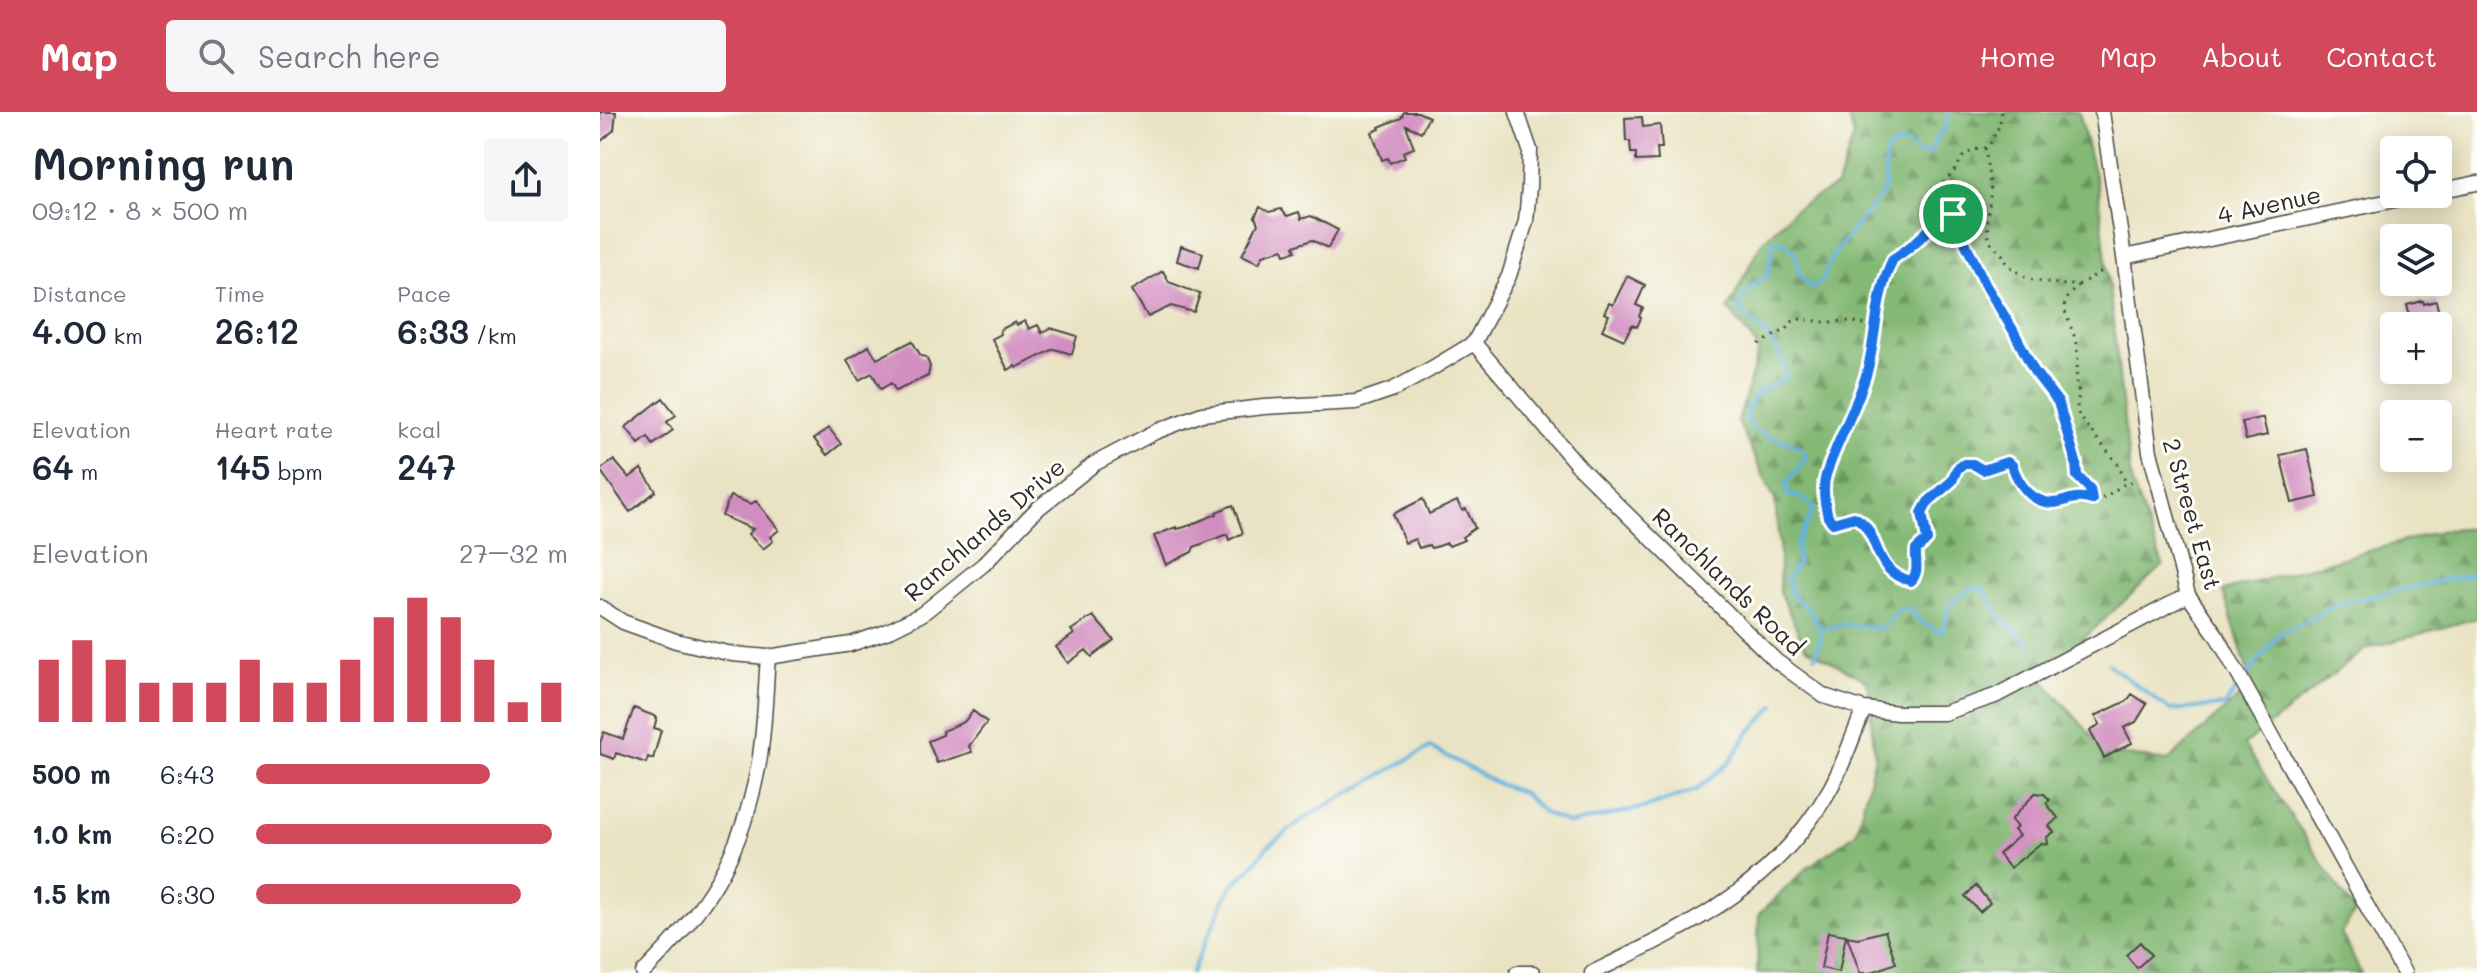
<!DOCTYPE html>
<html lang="en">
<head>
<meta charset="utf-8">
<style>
  body { margin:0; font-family:Mali,sans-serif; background:#f6f6f7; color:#1f2937; height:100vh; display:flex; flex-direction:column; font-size:30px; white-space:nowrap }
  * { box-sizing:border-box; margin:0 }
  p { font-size:26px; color:#747a83 }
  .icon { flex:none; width:44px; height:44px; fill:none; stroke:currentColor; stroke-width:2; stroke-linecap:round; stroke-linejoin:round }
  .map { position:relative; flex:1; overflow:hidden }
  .sheet { display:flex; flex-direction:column; background:#fff; width:600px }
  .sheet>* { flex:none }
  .buttons { position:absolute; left:1780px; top:24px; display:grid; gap:16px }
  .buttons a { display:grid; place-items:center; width:72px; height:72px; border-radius:8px; background:#fff; box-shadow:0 4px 20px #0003; font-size:40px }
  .pin { position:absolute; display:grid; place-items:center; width:68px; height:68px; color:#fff; margin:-34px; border:4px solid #fff; border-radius:50%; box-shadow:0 2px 8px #0007 }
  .round { display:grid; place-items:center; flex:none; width:84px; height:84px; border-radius:8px; background:#f6f6f7 }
  .overview { display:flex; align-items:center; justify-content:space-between; height:136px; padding:0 32px }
  h1 { font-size:44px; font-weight:600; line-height:60px }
  .metrics { display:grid; grid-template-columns:repeat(3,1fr); gap:12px; height:136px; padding:8px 32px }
  .metrics div { display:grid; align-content:center }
  .metrics b { font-size:34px; font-weight:600 }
  .metrics small { font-size:22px; font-weight:400 }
  .metrics p { font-size:22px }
  .chart { height:224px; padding:16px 32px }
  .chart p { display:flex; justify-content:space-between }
  .chart svg { width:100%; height:144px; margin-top:8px; stroke:#d1495b; stroke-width:6 }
  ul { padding:0 32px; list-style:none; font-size:26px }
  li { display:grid; grid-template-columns:128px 96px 1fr; align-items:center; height:60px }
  li i { height:20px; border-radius:10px; background:#d1495b }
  header { display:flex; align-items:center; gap:48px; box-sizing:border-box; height:112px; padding:0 40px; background:#d1495b; color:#fff }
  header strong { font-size:38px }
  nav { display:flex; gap:44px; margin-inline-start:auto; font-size:28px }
  .search { width:560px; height:72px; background:#f6f6f7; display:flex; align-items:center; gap:20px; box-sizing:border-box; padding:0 28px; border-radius:8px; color:#747a83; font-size:30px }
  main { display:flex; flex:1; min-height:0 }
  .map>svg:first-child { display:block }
  .forest { fill:url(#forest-firs); stroke:#577250; stroke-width:2 }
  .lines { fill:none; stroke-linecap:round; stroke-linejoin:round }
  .stream { stroke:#64b1dd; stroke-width:4 }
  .building { fill:#d18dc0 }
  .street-casing { stroke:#484742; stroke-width:17 }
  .path { stroke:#484742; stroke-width:3; stroke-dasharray:2 6; stroke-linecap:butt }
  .street { stroke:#fff; stroke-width:14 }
  .route-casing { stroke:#fff; stroke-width:16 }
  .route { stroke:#1a73e8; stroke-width:10 }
  .labels { text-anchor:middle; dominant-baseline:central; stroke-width:6; stroke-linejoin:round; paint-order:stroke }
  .street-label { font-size:24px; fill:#2b2b2b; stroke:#fdfcf7 }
</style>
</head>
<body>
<header>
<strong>Map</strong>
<div class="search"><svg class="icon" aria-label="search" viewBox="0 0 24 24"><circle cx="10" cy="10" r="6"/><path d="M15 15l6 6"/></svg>Search here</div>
<nav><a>Home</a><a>Map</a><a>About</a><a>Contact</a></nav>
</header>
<main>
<section class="sheet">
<div class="overview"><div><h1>Morning run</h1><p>09:12 · 8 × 500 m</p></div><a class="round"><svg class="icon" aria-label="share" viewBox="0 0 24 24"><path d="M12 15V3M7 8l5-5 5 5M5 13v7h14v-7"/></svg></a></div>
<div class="metrics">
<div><p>Distance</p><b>4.00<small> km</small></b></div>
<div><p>Time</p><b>26:12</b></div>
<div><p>Pace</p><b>6:33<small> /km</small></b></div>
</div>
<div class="metrics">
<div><p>Elevation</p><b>64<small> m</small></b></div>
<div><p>Heart rate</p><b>145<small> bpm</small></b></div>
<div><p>kcal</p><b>247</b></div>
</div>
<div class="chart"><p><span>Elevation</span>27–32 m</p>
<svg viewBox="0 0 160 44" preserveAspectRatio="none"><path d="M5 44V25M15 44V19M25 44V25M35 44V32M45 44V32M55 44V32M65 44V25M75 44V32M85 44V32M95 44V25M105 44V12M115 44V6M125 44V12M135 44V25M145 44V38M155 44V32"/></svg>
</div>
<ul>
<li><b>500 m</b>6:43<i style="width:75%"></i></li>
<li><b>1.0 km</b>6:20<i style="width:95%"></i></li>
<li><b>1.5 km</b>6:30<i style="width:85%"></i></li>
</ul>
</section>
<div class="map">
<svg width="1877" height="861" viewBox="0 0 1877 861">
  <defs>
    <pattern id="forest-firs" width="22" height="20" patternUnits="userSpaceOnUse" patternTransform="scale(2)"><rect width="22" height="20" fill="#83b874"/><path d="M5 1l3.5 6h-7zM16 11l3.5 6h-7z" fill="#6b965f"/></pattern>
  </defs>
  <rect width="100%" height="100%" fill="#fdfcf7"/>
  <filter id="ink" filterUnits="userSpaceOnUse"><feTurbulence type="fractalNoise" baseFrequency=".0125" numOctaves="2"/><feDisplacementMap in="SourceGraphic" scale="16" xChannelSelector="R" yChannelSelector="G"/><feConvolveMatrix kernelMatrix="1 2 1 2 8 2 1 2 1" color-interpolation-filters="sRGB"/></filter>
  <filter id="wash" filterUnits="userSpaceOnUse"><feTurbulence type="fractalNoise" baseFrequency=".006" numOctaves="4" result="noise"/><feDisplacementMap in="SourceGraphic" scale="32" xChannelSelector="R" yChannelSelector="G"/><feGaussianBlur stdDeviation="1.8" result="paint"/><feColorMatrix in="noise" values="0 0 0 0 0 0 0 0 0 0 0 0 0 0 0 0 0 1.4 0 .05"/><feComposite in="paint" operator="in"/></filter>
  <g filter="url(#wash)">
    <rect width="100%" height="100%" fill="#e9e3c3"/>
    <path class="forest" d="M 1247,0 L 1479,0 L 1498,76 L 1531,369 L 1563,453 L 1441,566 L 1507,641 L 1568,649 L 1652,573 L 1623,479 L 1844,418 L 1877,416 L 1877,506 L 1766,537 L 1644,633 L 1755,800 L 1741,821 L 1761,861 L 1157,861 L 1159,802 L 1208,755 L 1256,721 L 1275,645 L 1267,569 L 1205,535 L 1179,478 L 1180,443 L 1175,388 L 1138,310 L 1159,237 L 1128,197 L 1161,131 L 1195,97 L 1237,73 L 1254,24 Z"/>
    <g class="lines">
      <path class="stream" d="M 1221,518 L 1209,497 L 1193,484 L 1187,467 L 1198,450 L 1196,432 L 1210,407 L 1213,394 L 1202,386 L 1188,383 L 1186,373 L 1206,345 L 1202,336 C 1179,323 1163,332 1146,307 C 1149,280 1164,278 1186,266 C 1185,248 1171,226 1157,213 C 1148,205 1146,209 1139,196 C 1143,180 1154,171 1168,164 L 1173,131 L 1178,128 C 1205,140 1192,150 1203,167 C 1205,170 1210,173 1213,176 L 1222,168 L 1233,143 L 1285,77 L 1285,51 L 1288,38 L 1296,33 L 1307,31 L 1314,39 L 1325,43 L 1332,39 L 1335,27 L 1345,17 L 1349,0
        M 1221,518 L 1241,512 L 1282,516 L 1299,498 L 1310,496 C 1318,511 1327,516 1343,519 L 1350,492 L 1372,475 L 1383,477 L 1404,509 L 1432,535
        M 1215,544 L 1220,530 L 1221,518
        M 1508,552 L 1570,598 L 1624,594 L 1639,574
        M 1644,567 L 1678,523 L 1741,491 L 1877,461
        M 591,861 L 631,774 L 650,757 L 667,735 L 705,706 L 830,635 L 898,672 L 923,681 L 944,701 L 970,712 L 1047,695 L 1096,678 L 1129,651 L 1147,623 L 1175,593"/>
    </g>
    <g id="blocks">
      <path class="building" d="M 0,0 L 16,0 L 14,18 L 0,30 Z
        M 804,0 L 818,0 L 829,5 L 821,20 L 806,13 L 814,36 L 803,40 L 805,45 L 790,51 L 788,46 L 782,48 L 772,20 L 780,17 L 779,15 L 801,6 Z
        M 1042,5 L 1043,15 L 1060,13 L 1062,36 L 1057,36 L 1058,48 L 1036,49 L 1036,41 L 1031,41 L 1030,29 L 1026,29 L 1025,6 Z
        M 660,95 L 669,100 L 681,97 L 687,104 L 699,100 L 701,107 L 711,104 L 738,118 L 728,136 L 712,128 L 694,134 L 696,139 L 685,142 L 683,137 L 663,143 L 659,151 L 642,143 L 658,112 L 655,105 Z
        M 581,134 L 603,141 L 599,156 L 577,149 Z
        M 563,159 L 569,170 L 600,182 L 594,200 L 571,194 L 548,205 L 532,178 Z
        M 1027,164 L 1045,173 L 1036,193 L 1043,196 L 1039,204 L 1041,206 L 1037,215 L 1032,213 L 1024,228 L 1002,218 L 1009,203 L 1004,201 L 1009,191 L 1013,193 Z
        M 1823,189 L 1824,192 L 1836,189 L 1841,210 L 1812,214 L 1807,193 Z
        M 425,209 L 429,217 L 438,213 L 442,221 L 451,216 L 477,224 L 472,242 L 454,237 L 416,256 L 415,254 L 408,258 L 392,227 L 401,222 L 400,218 L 415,210 L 417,213 Z
        M 312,229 L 321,244 L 326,245 L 330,254 L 328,264 L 296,279 L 291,271 L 281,277 L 272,261 L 259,268 L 247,248 L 269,234 L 277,247 Z
        M 63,286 L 76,303 L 67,310 L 73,318 L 53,333 L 48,325 L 39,332 L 26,315 Z
        M 1660,306 L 1663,306 L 1667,323 L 1646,328 L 1642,310 Z
        M 229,316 L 241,332 L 227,343 L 214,327 Z
        M 1707,337 L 1718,385 L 1692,391 L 1680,343 Z
        M 14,348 L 29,366 L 41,357 L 56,379 L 30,400 L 0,358 Z
        M 130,384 L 151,392 L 156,389 L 179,418 L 170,425 L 173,429 L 163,437 L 148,422 L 153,417 L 122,404 Z
        M 823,387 L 829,402 L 857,389 L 862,398 L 866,397 L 875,416 L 862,425 L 864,428 L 849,434 L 847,431 L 839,434 L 831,436 L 829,433 L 819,436 L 815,427 L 805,431 L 793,402 Z
        M 633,393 L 643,421 L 629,428 L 627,422 L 594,435 L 592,440 L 566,453 L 554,424 L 576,415 L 577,417 L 585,415 L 617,402 L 616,400 Z
        M 493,504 L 514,528 L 492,545 L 486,538 L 468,551 L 456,535 L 474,522 L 471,518 Z
        M 1532,582 L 1547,592 L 1536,610 L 1524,616 L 1532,631 L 1504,646 L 1490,619 L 1500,612 L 1495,604 L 1527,589 Z
        M 34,596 L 57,605 L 54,616 L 61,618 L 53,647 L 48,645 L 46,651 L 16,641 L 14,647 L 0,642 L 0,631 L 4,620 L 23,627 Z
        M 373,599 L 387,610 L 369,634 L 372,640 L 337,651 L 328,629 L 343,623 L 342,619 L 364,610 Z
        M 1435,681 L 1444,682 L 1450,688 L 1446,691 L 1458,706 L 1449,714 L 1454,720 L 1447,725 L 1448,732 L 1441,731 L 1410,756 L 1398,742 L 1419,724 L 1414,718 L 1417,715 L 1411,708 Z
        M 1376,774 L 1390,791 L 1380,800 L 1365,784 Z
        M 1285,819 L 1296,851 L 1270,861 L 1260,861 L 1247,824 L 1258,826 Z
        M 1228,820 L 1246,823 L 1239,860 L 1221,856 Z
        M 1540,830 L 1551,843 L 1537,856 L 1526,843 Z"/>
    </g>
  </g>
  <g filter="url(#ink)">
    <use href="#blocks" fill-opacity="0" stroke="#484742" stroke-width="2"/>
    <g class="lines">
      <g class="street-casing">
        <path id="street" d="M 1502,0 L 1524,145 L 1550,340 L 1588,483 L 1617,524 L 1804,861
          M 1838,79 L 1877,71
          M 1524,145 L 1823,82
          M 874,231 L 980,356 L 1176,549 L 1224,584 L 1264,597 L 1298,601 L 1344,601 L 1395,584 L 1588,483
          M 0,495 L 23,510 L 76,529 L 132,542 L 168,545 L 251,532 L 286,520 L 322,502 L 384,452 L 436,398 L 494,352 L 555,320 L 602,302 L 664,295 L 756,290 L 794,277 L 829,258 L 874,231 L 909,164 L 926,109 L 929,75 L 930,38 L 917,0
          M 43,861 C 106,798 141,745 158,656 C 165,620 165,582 168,545
          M 917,861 L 933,861
          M 992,861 C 1090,813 1174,776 1230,677 C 1244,652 1253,623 1264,597"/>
      </g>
      <path class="path" d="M 1401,0 L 1400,12 L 1390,32 L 1385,36 L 1373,38 L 1363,45 L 1355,58 L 1338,77 L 1338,82 L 1347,93 L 1345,100 L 1338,109 L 1293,147 L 1289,155 L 1278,188 L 1276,215 L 1266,262 L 1257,291 L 1225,364 L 1228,405 L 1233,411 L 1254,405 C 1282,418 1269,459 1311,469 C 1320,459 1315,450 1316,438 L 1327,428 L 1322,401 L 1328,390 L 1352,369 L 1357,357 L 1364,352 L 1373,352 L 1383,358 L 1388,358 L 1407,350 L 1412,353 C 1418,371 1431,390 1452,391 C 1455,391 1461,388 1465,387 C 1476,384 1486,386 1497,390 L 1526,371 L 1536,369
        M 1385,36 L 1391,79 L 1387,109 L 1388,122 L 1389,129 L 1402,142 L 1408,153 L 1428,167 L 1465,173 L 1478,173 L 1506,157
        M 1348,95 L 1385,172 L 1430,248 L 1444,274 L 1458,290 L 1476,350 L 1477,364 L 1490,377 L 1492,388
        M 1478,173 L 1465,188 L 1464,197 L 1475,226 L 1478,243 L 1476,270 L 1479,281 L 1477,296 L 1479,305 L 1518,352 L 1526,371
        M 1159,232 L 1187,217 L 1193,209 L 1199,207 L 1225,210 L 1250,209 L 1276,215"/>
      <use href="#street" class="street"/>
    </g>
  </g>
  <g class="lines" filter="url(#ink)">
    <g class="route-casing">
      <path id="route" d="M 1347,93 L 1385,172 L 1413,218 L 1434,259 L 1458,290 L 1476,350 L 1477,364 L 1490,377 L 1492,388 C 1474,382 1468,390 1453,391 C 1431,391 1418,371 1412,353 L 1407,350 L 1383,358 L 1373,352 L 1364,352 L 1357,357 L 1352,369 L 1328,390 L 1322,401 L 1327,428 L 1316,438 C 1315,450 1320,459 1311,469 C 1269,459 1282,418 1254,405 L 1233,411 L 1228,405 C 1225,393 1222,375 1226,363 C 1237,328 1257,296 1267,260 C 1277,223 1275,183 1293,147 C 1307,138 1344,109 1347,93 Z"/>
    </g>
    <use href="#route" class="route"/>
  </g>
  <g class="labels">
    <g class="street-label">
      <text transform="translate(1669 92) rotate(-12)">4 Avenue</text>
      <text transform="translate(1593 402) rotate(74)">2 Street East</text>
      <text transform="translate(384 417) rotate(-41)">Ranchlands Drive</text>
      <text transform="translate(1129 469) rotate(44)">Ranchlands Road</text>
    </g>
  </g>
</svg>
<div class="buttons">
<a><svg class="icon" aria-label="locate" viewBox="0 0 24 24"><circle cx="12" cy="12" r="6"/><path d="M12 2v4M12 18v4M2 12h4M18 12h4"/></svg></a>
<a><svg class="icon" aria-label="layers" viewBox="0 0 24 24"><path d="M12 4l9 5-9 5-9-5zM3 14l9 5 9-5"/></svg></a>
<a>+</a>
<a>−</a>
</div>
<div class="pin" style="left:1353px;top:102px;background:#1e9e55"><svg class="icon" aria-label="arrive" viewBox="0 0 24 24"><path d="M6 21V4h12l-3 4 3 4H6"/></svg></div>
</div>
</main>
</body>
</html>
